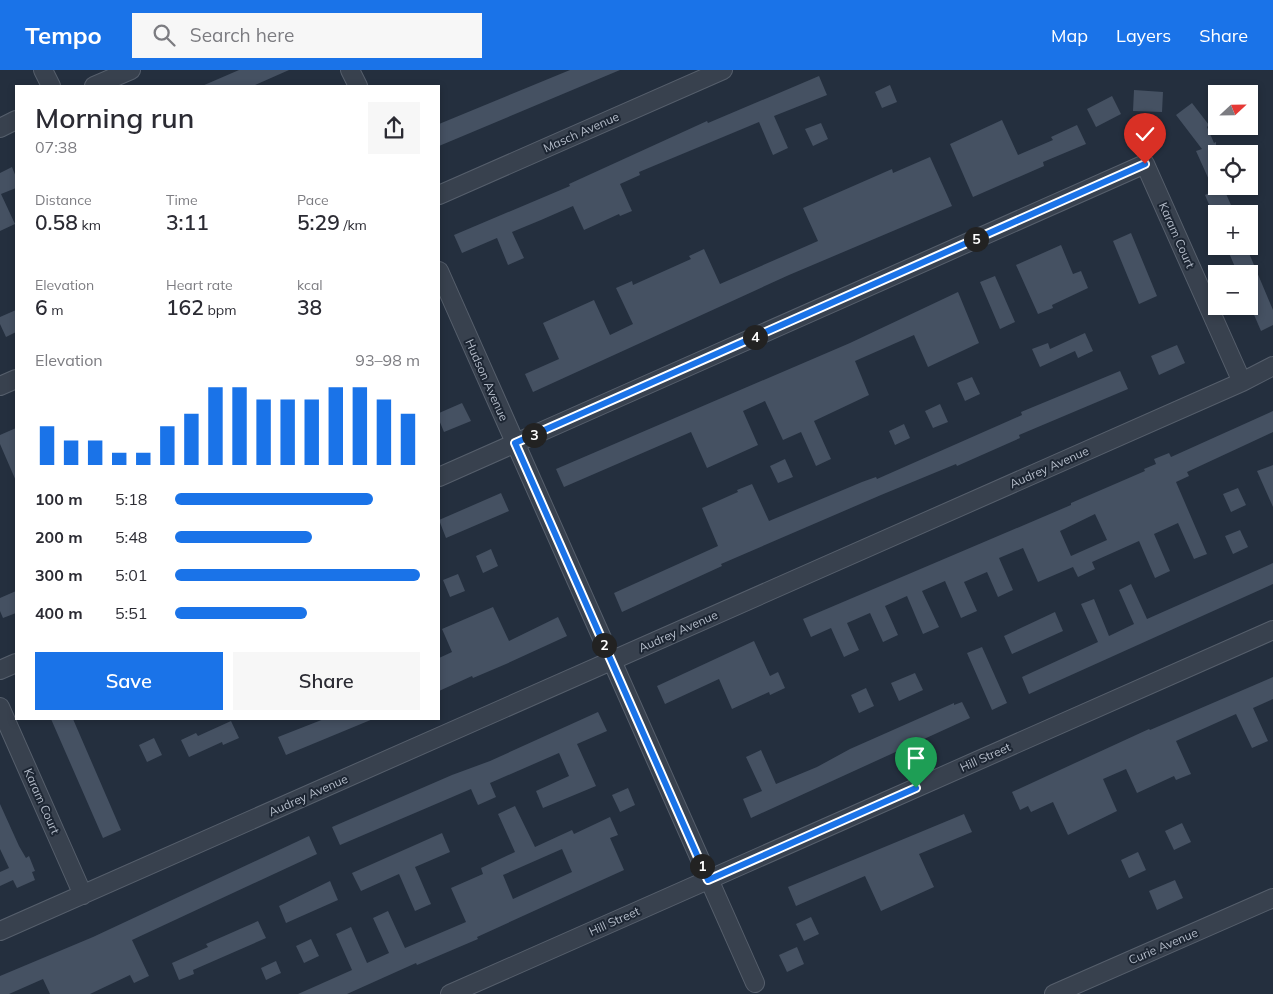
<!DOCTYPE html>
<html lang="en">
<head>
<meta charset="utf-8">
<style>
  body { margin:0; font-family:Mulish,sans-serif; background:#f7f7f7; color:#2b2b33; height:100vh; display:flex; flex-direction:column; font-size:19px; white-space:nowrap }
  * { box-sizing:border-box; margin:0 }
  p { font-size:16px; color:#7c7c81 }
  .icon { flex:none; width:28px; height:28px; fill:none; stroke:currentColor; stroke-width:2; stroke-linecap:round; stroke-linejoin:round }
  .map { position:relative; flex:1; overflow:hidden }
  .panel { position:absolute; left:15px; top:15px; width:425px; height:635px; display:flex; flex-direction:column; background:#fff; border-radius:0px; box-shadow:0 2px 8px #0003 }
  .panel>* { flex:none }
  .needle { width:32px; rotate:68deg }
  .tools { position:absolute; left:1208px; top:15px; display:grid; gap:10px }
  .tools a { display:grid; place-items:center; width:50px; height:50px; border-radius:0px; background:#fff; box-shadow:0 2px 8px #0003; font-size:25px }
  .pin { position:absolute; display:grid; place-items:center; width:42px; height:42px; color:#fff; margin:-51px -21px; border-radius:50% 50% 50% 0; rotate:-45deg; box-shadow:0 0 5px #0007 }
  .pin .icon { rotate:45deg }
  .km { position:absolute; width:25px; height:25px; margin:-12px; border-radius:50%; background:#222; color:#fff; font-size:14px; line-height:25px; text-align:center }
  .round { display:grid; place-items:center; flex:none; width:52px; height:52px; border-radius:0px; background:#f7f7f7 }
  .headline { display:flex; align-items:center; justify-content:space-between; height:85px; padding:0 20px }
  h1 { font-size:28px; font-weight:600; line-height:38px }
  .metrics { display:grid; grid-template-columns:repeat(3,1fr); gap:8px; height:85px; padding:5px 20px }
  .metrics div { display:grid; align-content:center }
  .metrics b { font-size:21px; font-weight:600 }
  .metrics small { font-size:14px; font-weight:400 }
  .metrics p { font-size:14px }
  .chart { height:140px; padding:10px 20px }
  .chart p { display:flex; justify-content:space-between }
  .chart svg { width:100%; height:90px; margin-top:5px; stroke:#1a73e8; stroke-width:6 }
  .primary-button { display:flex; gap:10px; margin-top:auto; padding:10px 20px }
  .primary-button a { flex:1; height:58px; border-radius:0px; background:#1a73e8; color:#fff; font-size:20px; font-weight:600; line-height:58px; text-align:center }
  .primary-button a+a { background:#f7f7f7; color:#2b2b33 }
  ul { padding:0 20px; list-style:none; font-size:16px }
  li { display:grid; grid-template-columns:80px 60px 1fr; align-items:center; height:38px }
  li i { height:12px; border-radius:6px; background:#1a73e8 }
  header { display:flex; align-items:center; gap:30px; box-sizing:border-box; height:70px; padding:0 25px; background:#1a73e8; color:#fff }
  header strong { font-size:24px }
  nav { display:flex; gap:28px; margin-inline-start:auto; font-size:18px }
  .search { width:350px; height:45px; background:#f7f7f7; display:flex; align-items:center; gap:12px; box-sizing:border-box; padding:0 18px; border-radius:0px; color:#7c7c81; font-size:19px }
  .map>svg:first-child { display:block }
  .building { fill:#455162; fill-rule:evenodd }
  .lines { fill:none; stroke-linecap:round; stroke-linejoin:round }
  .minor-casing { stroke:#565f6c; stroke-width:20 }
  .minor { stroke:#38414e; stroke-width:18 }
  .route-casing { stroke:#fff; stroke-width:10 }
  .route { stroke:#1a73e8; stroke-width:6 }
  .labels { text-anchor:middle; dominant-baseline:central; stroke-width:4; stroke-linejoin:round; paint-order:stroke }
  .street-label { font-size:12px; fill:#b4bcc9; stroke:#1d2633 }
</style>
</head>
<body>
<header>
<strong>Tempo</strong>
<div class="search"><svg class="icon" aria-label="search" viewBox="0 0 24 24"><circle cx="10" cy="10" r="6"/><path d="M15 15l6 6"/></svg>Search here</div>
<nav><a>Map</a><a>Layers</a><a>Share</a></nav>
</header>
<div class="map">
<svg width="1273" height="924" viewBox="0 0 1273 924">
  <rect width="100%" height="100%" fill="#242f3e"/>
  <path class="building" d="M 239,0 L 289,0 L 253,16 L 202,16 Z
    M 570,0 L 620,0 L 439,76 L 439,54 Z
    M 819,6 L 827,25 L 774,46 L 788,78 L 773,85 L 759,52 L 639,102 L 640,105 L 620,114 L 632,141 L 620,146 L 619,144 L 584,160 L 573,136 L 541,150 L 512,162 L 524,188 L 508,195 L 497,168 L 462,183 L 454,165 L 570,116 L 569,114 L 707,51 L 708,53 Z
    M 890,15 L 897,32 L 882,38 L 875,22 Z
    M 1134,20 L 1163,22 L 1162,42 L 1133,41 Z
    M 1112,26 L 1121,44 L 1096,57 L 1087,39 Z
    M 1192,33 L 1209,55 L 1207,57 L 1214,73 L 1216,72 L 1216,120 L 1223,117 L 1235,144 L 1213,144 L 1205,125 L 1214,121 L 1196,81 L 1202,79 L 1176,45 Z
    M 1002,50 L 1018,85 L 1053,70 L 1051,67 L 1077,55 L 1086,74 L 1043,92 L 1044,96 L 973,127 L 950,74 Z
    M 821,53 L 828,69 L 813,76 L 805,59 Z
    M 930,87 L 952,136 L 789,205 L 533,322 L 525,304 L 559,289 L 543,253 L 594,230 L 610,265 L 633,254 L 616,218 L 632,211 L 633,215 L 691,189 L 689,186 L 704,179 L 720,214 L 818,171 L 803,138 L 892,99 L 893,103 Z
    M 12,97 L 16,107 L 16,118 L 1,124 L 15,154 L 0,161 L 0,103 Z
    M 1131,163 L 1157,226 L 1139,234 L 1113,171 Z
    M 1061,175 L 1073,204 L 1081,201 L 1088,218 L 1052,235 L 1053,238 L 1038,244 L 1016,195 Z
    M 1226,176 L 1246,176 L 1273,240 L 1273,255 L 1261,261 L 1249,233 L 1249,204 L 1238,204 Z
    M 995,206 L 1015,252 L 1000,259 L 980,212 Z
    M 958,222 L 979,273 L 928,297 L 914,265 L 855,291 L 869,325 L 814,351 L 831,389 L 816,396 L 801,362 L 783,370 L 765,331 L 743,341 L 758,375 L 707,398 L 691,362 L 564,417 L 556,399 L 850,273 Z
    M 16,240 L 16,262 L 6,267 L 0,254 L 0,247 Z
    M 1085,263 L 1093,281 L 1078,288 L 1075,281 L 1040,297 L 1032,279 L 1048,273 L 1050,279 Z
    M 1177,275 L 1185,293 L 1159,305 L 1151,286 Z
    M 1120,301 L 1128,319 L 1019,365 L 1020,368 L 957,396 L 956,394 L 881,425 L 721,494 L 722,496 L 622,542 L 614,523 L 718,476 L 702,438 L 738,422 L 737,420 L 752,414 L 769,451 L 862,412 L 876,407 L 877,409 L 1022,345 L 1021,342 Z
    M 972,307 L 980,324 L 965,331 L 957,313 Z
    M 462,333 L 471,351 L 444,362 L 439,350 L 439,343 Z
    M 940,334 L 948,352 L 933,358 L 925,341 Z
    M 1273,341 L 1273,362 L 1187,402 L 1189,406 L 1176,412 L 1207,484 L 1194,489 L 1178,453 L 1154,464 L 1170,501 L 1155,508 L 1139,471 L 1092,492 L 1095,499 L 1078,507 L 1073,497 L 1038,512 L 1023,478 L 999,488 L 1013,520 L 998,527 L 987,502 L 964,512 L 977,541 L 961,548 L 945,511 L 922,521 L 939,557 L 923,564 L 907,526 L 885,536 L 898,565 L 883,572 L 870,543 L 847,553 L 859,580 L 844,587 L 831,558 L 811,567 L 803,549 L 1071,435 L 1071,433 L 1145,401 L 1144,399 L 1156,394 L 1154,389 L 1169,383 L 1171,387 ZM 1095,444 L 1107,470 L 1071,486 L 1060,461 Z
    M 904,354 L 910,368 L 895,375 L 889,361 Z
    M 16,358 L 16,411 L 0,374 L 0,365 Z
    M 785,389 L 793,407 L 778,413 L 770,396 Z
    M 1273,395 L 1273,437 L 1257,401 Z
    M 1238,418 L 1246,435 L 1231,442 L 1223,424 Z
    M 501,423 L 509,441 L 446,468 L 439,450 Z
    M 1240,460 L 1248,477 L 1233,484 L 1225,466 Z
    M 491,479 L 498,496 L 483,503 L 476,486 Z
    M 1273,493 L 1273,514 L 1029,624 L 1022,607 L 1098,572 L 1081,534 L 1094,529 L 1109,566 L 1134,554 L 1119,520 L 1131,514 L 1147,549 Z
    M 458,504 L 465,521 L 450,527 L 443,510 Z
    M 16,521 L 16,543 L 3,548 L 0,541 L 0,528 Z
    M 493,537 L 509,571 L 558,547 L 567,566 L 506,594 L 473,608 L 472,606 L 439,621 L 439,588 L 452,582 L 442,559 Z
    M 1055,542 L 1063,561 L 1012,584 L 1004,566 Z
    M 754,571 L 770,606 L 778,602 L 785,618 L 770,625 L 769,622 L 732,639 L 719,609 L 665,634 L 657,616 Z
    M 982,577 L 1007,633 L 992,640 L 967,583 Z
    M 915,603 L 923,620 L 899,631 L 891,613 Z
    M 1273,607 L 1273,629 L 1253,638 L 1268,671 L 1252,678 L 1236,644 L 1176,671 L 1191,704 L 1176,710 L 1174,706 L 1137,723 L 1126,699 L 1103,709 L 1117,741 L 1068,765 L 1053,732 L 1031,742 L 1028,736 L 1020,740 L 1012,722 L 1149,659 L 1150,660 Z
    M 866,618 L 874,636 L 859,643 L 851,625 Z
    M 962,632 L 970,648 L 751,748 L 743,729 L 762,721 L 746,687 L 761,680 L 776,714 L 817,697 L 850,679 L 954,633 L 954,635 Z
    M 598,642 L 607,661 L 577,674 L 596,716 L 543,738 L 536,721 L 569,706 L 559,683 L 490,713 L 496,727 L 478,735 L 471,719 L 340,775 L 332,757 L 452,705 L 490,691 Z
    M 51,649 L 73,649 L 121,760 L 103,768 Z
    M 324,649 L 373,649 L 286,685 L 278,667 Z
    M 231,651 L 239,668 L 223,675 L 222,672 L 189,687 L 181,670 L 196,663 L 198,666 Z
    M 154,668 L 162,685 L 147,692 L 139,675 Z
    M 628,718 L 635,735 L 620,742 L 612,725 Z
    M 0,734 L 19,776 L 26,788 L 29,786 L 35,801 L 32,802 L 35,810 L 17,818 L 13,810 L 0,816 L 0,802 L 9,798 L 0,779 Z
    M 515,736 L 535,777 L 572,760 L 574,764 L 610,747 L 618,765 L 610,768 L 624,800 L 477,867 L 478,869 L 417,895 L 416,893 L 347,924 L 298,924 L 352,900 L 336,864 L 351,857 L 367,893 L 389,883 L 373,848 L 388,841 L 405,878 L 466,852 L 451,818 L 483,804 L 481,798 L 515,782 L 498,744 ZM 562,779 L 572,802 L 513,829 L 503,805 Z
    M 964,744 L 972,762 L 919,784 L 934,817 L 881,841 L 865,806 L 796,836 L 788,817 Z
    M 1182,753 L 1191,772 L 1174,780 L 1165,761 Z
    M 442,763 L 450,782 L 415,797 L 431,834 L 415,841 L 399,804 L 361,821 L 352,803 Z
    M 309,766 L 317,784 L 132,870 L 149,906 L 134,913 L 130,905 L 90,924 L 50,924 L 43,909 L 9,924 L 0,924 L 0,906 L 93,867 Z
    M 1138,782 L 1146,800 L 1129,808 L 1121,790 Z
    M 1175,810 L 1183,828 L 1157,840 L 1149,821 Z
    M 330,811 L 338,830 L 286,853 L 279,836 Z
    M 811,847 L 819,864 L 804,871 L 796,854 Z
    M 258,851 L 266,868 L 193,900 L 194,904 L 179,910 L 172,893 L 208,877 L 206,874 Z
    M 311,869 L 319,886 L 304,893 L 296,876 Z
    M 797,877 L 804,894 L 787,902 L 779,885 Z
    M 276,891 L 281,903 L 266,910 L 261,898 Z"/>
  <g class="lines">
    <g class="minor-casing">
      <path id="minor" d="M 43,0 L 51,16
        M 350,0 L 358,16
        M 94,16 L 131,0
        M 0,58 L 16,50
        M 439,125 L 723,0
        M 439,201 L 755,913
        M 0,316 L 16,309
        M 439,407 L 1145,94 L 1242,312
        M 0,600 L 16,593
        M 0,637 L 83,825
        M 0,861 L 1242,312 L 1273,296
        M 450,924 L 1273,560
        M 1054,924 L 1273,828"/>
    </g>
    <use href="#minor" class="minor"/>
  </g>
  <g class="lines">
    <g class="route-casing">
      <path id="route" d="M 916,718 L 708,810 L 515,373 L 1145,94"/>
    </g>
    <use href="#route" class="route"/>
  </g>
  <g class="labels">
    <g class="street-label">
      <text transform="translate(581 62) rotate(-24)">Masch Avenue</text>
      <text transform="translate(1177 165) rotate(66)">Karam Court</text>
      <text transform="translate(487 310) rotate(66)">Hudson Avenue</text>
      <text transform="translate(1049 397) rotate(-24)">Audrey Avenue</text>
      <text transform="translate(678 561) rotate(-24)">Audrey Avenue</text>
      <text transform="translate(985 687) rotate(-24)">Hill Street</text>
      <text transform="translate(308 725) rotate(-24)">Audrey Avenue</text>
      <text transform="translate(42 731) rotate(66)">Karam Court</text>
      <text transform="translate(614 851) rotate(-24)">Hill Street</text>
      <text transform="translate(1163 876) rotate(-23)">Curie Avenue</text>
    </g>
  </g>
</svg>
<div class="tools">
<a><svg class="needle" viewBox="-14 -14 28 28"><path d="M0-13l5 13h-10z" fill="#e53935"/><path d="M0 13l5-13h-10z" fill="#7c7c81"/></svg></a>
<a><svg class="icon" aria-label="locate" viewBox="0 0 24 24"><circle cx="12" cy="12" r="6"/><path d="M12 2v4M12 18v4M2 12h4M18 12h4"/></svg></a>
<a>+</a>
<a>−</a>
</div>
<div class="pin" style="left:916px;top:718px;background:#1e9e55"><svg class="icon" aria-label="arrive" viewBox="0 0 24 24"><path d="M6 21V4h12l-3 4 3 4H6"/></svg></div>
<div class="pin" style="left:1145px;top:94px;background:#d93025"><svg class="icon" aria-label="check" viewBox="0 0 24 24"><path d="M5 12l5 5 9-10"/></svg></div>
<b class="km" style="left:702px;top:796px">1</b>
<b class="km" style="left:604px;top:575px">2</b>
<b class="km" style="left:534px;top:365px">3</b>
<b class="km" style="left:755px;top:267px">4</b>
<b class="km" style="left:976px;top:169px">5</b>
<section class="panel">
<div class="headline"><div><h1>Morning run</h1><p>07:38</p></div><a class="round"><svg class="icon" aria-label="share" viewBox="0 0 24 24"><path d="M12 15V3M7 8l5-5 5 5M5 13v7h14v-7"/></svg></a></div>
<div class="metrics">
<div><p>Distance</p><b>0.58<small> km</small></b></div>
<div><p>Time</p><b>3:11</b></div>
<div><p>Pace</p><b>5:29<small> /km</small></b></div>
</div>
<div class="metrics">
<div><p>Elevation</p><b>6<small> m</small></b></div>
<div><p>Heart rate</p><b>162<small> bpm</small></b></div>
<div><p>kcal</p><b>38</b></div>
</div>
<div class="chart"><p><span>Elevation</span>93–98 m</p>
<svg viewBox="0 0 160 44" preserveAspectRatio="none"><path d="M5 44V25M15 44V32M25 44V32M35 44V38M45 44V38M55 44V25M65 44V19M75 44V6M85 44V6M95 44V12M105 44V12M115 44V12M125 44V6M135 44V6M145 44V12M155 44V19"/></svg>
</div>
<ul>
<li><b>100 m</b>5:18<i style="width:81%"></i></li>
<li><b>200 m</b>5:48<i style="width:56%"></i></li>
<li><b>300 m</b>5:01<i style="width:100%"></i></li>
<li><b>400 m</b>5:51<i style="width:54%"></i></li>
</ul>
<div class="primary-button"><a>Save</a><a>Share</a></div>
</section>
</div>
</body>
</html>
